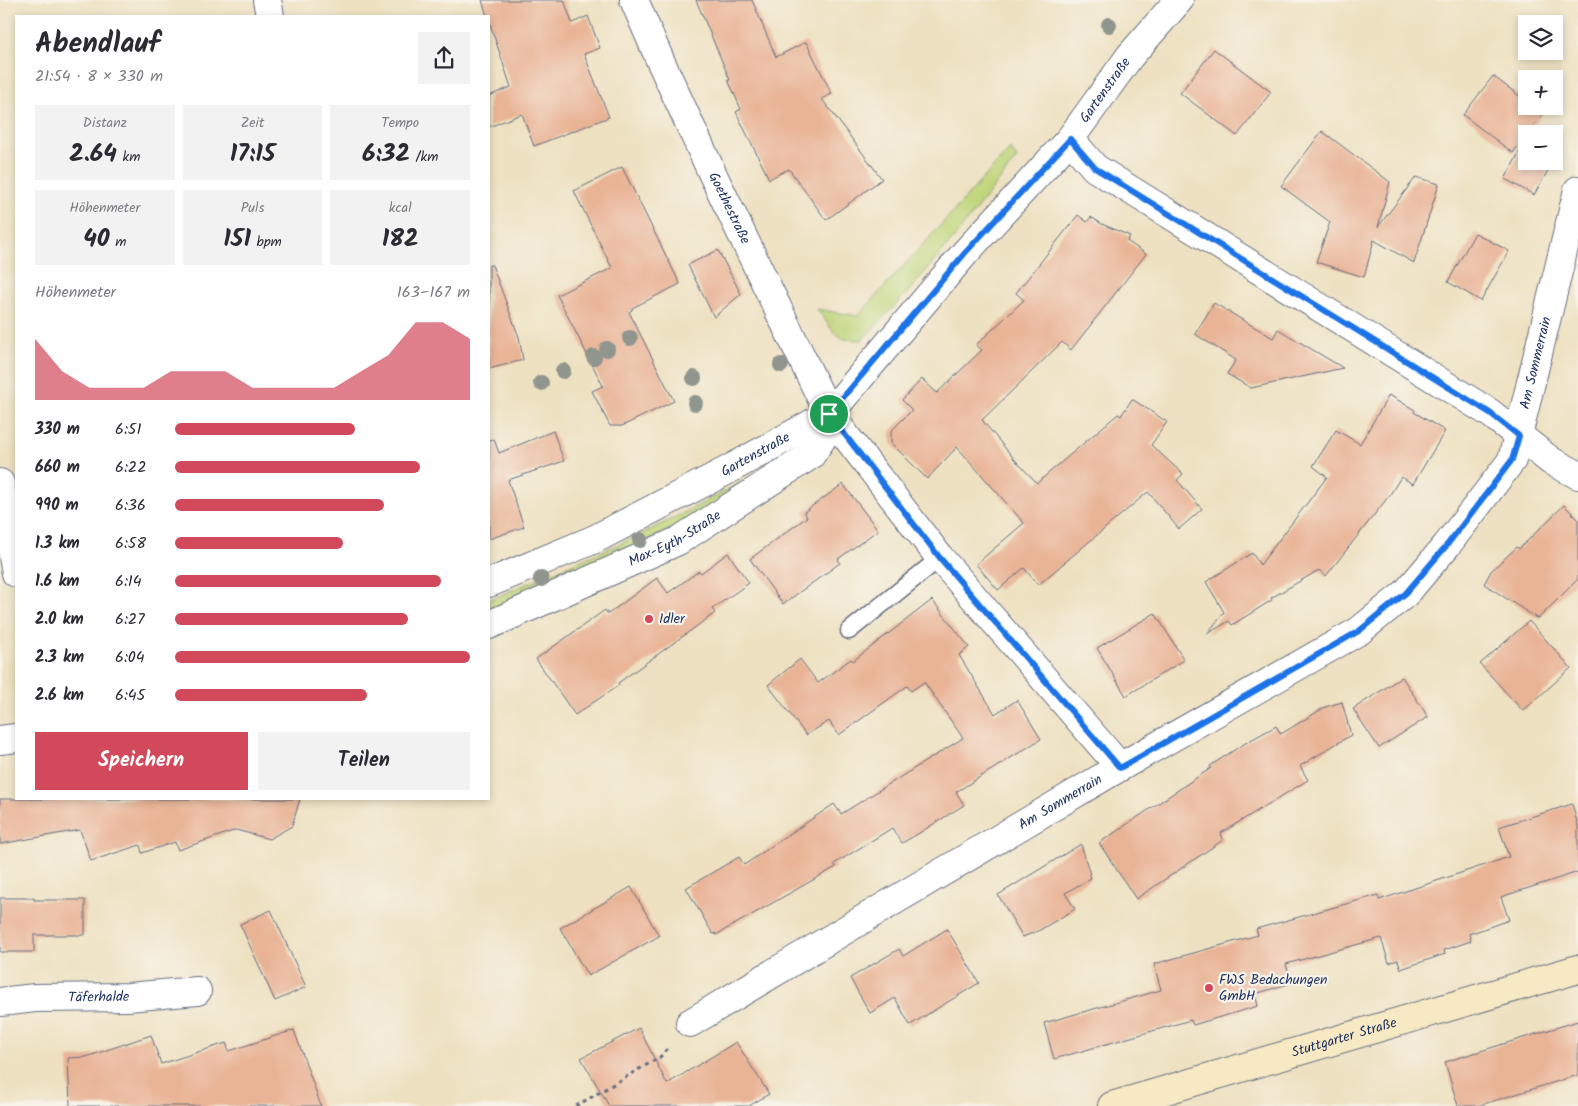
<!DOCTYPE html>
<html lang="de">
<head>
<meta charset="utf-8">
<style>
  body { margin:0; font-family:Kalam,sans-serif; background:#f2f2f3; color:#2b2b33; height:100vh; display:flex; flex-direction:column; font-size:19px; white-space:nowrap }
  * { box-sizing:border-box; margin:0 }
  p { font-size:16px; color:#7c7c81 }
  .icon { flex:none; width:28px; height:28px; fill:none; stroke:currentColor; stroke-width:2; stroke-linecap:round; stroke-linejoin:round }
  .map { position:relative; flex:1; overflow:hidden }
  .side { position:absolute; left:15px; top:15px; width:475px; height:785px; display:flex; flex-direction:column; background:#fff; border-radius:0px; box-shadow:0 2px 8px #0003 }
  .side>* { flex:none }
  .fabs { position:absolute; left:1518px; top:15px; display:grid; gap:10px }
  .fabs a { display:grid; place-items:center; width:45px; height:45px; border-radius:0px; background:#fff; box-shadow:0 2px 8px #0003; font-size:25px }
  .pin { position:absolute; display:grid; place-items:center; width:42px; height:42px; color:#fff; margin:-21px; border:2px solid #fff; border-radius:50%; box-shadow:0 1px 5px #0007 }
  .round { display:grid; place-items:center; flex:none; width:52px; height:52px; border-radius:0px; background:#f2f2f3 }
  .summary { display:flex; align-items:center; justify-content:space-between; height:85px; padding:0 20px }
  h1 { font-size:28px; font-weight:600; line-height:38px }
  .metrics { display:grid; grid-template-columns:repeat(3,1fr); gap:8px; height:85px; padding:5px 20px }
  .metrics div { display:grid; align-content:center; border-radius:0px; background:#f2f2f3; text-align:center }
  .metrics b { font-size:25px; font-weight:600 }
  .metrics small { font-size:14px; font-weight:400 }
  .metrics p { font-size:14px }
  .chart { height:140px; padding:10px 20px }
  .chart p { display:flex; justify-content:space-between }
  .chart svg { width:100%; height:90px; margin-top:5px; fill:#d1495b; opacity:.7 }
  .action { display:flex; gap:10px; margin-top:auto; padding:10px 20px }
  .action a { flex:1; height:58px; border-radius:0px; background:#d1495b; color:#fff; font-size:20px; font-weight:600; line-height:58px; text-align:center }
  .action a+a { background:#f2f2f3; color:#2b2b33 }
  ul { padding:0 20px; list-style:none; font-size:16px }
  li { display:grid; grid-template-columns:80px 60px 1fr; align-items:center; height:38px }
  li i { height:12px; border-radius:6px; background:#d1495b }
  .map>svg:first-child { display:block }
  .green { fill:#bfd579; stroke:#6d826c }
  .building { fill:#e9b395 }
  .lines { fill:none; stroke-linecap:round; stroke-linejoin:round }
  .lane-casing { stroke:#656d81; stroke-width:19 }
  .street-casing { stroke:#656d81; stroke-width:30 }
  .secondary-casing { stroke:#656d81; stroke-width:30 }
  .path { stroke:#656d81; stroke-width:3; stroke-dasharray:4 4; stroke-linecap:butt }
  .lane { stroke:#fff; stroke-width:16 }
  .street { stroke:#fff; stroke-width:28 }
  .secondary { stroke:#f6e9c3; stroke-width:28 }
  .tree { fill:#90968e }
  .route-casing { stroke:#fff; stroke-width:10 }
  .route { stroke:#1a73e8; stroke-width:6 }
  .poi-dot { fill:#d1495b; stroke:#f7f3e8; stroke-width:2 }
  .labels { text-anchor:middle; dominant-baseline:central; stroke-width:4.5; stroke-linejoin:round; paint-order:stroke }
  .street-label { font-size:14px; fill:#1b2f5e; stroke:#f7f3e8 }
  .poi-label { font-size:14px; fill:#1b2f5e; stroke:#f7f3e8; text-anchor:start }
</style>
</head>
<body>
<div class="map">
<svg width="1578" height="1106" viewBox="0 0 1578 1106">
  <rect width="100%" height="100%" fill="#f7f3e8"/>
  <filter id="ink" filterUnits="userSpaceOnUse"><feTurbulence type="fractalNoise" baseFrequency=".02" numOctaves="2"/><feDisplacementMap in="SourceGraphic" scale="10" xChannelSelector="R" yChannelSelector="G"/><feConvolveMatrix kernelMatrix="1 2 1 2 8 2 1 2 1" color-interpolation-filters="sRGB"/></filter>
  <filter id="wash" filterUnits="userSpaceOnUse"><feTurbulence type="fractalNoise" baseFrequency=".0096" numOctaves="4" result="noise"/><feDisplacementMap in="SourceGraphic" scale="20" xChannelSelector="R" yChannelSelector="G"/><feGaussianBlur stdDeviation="1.12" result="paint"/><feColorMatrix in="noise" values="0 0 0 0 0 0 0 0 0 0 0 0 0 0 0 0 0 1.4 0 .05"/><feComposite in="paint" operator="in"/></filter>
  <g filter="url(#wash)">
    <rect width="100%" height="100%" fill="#eee1c1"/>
    <path class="green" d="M 1010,149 L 1017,158 L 953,239 L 907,293 L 862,340 L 844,339 L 833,331 L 817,309 L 858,316 Z
      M 786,453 L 788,455 L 718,507 L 489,616 L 489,600 L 642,534 L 713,498 L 774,464 C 779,461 782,456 786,453 Z"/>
    <g id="blocks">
      <path class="building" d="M 482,0 L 564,0 L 572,23 L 588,16 L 600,48 L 584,54 L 609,117 L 534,146 L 522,114 L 489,127 L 489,96 L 511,87 L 489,21 L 489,16 L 487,16 Z
        M 696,0 L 752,0 L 776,57 L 806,42 L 832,94 L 822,99 L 882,179 L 826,220 L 789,169 L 769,179 L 736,112 L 741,109 L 728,80 L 730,80 Z
        M 1214,49 L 1271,92 L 1237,136 L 1180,93 Z
        M 1493,76 L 1526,101 L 1526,106 L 1533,106 L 1543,114 L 1526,134 L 1513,153 L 1463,115 Z
        M 1322,131 L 1390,182 L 1378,227 L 1416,177 L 1439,184 L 1414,263 L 1374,240 L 1364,277 L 1316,262 L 1330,222 L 1281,186 Z
        M 1520,151 L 1526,154 L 1526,161 L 1539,161 L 1550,167 L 1534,195 L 1505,179 Z
        M 622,167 L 680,284 L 632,308 L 632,310 L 629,312 L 674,401 L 622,426 L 610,426 L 592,391 L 603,386 L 557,295 L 612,268 L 574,191 Z
        M 1078,215 L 1087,222 L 1091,217 L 1102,224 L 1130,236 L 1127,241 L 1146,254 L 1071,350 L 1062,342 L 982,420 L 1015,460 L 1037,483 L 1118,414 L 1121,416 L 1132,399 L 1167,422 L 1151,445 L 1183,474 L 1177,480 L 1202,509 L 1179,529 L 1148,492 L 1038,585 L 1024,568 L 998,590 L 976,564 L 1024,523 L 957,447 L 927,479 L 891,443 L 891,431 L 912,410 L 902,400 L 922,379 L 937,393 L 982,350 L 976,345 L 1024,300 L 1016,293 Z
        M 1475,233 L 1509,251 L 1481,301 L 1448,282 Z
        M 718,250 L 741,294 L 714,317 L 688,265 Z
        M 489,265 L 492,265 L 519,337 L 523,360 L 489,369 Z
        M 1214,303 L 1273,338 L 1278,329 L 1343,368 L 1251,388 L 1227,374 L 1236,360 L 1195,334 Z
        M 1389,395 L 1415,410 L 1414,412 L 1445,431 L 1413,484 L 1401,477 L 1389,496 L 1326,576 L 1319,570 L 1271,598 L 1272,600 L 1232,625 L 1229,621 L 1207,634 L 1224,612 L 1206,582 L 1252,553 L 1260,565 L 1327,477 L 1313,466 L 1336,430 L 1360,444 Z
        M 553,431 L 564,461 L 508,480 L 524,527 L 489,539 L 489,440 L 494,439 L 499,453 Z
        M 843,484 L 878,530 L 838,559 L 840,563 L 783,604 L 750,559 L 807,517 L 804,512 Z
        M 1564,505 L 1578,519 L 1578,579 L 1538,619 L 1484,584 L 1491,571 L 1517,547 L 1519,549 Z
        M 728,553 L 749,583 L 712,609 L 715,613 L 618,683 L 619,685 L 575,715 L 536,659 L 605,610 L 608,614 L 657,578 L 668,593 L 699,571 L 701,573 Z
        M 932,600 L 969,647 L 959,655 L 995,714 L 1017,700 L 1041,739 L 956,792 L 964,805 L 916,835 L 902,843 L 892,828 L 834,864 L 836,867 L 716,935 L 715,933 L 713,934 L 686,888 L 739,857 L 744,865 L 834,804 L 841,814 L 963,738 L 924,682 L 911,691 L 907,686 L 839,735 L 829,721 L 806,735 L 768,685 L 800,659 L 818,683 L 851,659 L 853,661 Z
        M 1155,613 L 1184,660 L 1126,696 L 1097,648 Z
        M 1529,621 L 1571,668 L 1523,711 L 1480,664 Z
        M 1402,677 L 1428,717 L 1379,748 L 1353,709 Z
        M 1342,702 L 1351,735 L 1300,766 L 1308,780 L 1221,833 L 1223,840 L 1136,899 L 1099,843 L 1211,768 L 1210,766 L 1242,745 L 1276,726 L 1281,734 L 1325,707 Z
        M 0,799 L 300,799 L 292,826 L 269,839 L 236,830 L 178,850 L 175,842 L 142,853 L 140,845 L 91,861 L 80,830 L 0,844 Z
        M 1572,804 L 1578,825 L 1578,872 L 1501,897 L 1509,920 L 1469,934 L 1471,941 L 1444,950 L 1445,954 L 1401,969 L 1398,960 L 1389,963 L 1381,938 L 1286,964 L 1291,983 L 1255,994 L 1258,1006 L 1193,1025 L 1191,1020 L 1054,1059 L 1044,1023 L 1161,990 L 1154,964 L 1258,935 L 1256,929 L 1378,895 L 1379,900 L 1509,857 L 1499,827 Z
        M 1081,844 L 1091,878 L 1065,893 L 1075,909 L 1040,930 L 1023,937 L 998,895 Z
        M 631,887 L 659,936 L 588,976 L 560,928 Z
        M 0,898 L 34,898 L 34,900 L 85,900 L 85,935 L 34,935 L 34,952 L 0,952 Z
        M 271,910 L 306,987 L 275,1001 L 240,924 Z
        M 947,929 L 979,983 L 910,1025 L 895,998 L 870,1013 L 850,978 L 899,949 L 903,956 Z
        M 1578,1021 L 1578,1075 L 1477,1106 L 1458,1106 L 1445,1062 Z
        M 639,1028 L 667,1084 L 736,1042 L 769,1094 L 749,1106 L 609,1106 L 581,1058 Z
        M 294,1030 L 321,1106 L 70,1106 L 68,1058 L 86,1057 L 151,1035 L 161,1064 L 226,1043 L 229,1051 Z"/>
    </g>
  </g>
  <g filter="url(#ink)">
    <use href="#blocks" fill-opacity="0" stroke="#656d81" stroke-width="1"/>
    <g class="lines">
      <g class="lane-casing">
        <path id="lane" d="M 849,631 L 940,558"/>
      </g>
      <g class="street-casing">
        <g id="street">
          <path d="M 267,0 L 270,16"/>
          <path id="s1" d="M 634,0 L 660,60 L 714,177 L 829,414 L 940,558 L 1120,767"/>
          <path d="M 1070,139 L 1095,168 L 1490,413 L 1551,461 L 1578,475"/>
          <path d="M 0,483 L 16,573"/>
          <path id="s2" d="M 489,583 L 595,539 L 726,471 L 829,414 L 965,253 L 1070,139 L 1130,56 L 1179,0"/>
          <path id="s3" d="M 489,625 L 678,541 L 811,455 L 825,434 L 829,414"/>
          <path d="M 0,740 L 16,738"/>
          <path id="s4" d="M 0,1002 L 35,998 L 128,997 L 197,991"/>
          <path id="s5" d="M 690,1023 L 865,918 L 1120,767 L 1359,631 L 1406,593 L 1447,545 L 1512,460 L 1578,190"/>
        </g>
      </g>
      <g class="secondary-casing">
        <g id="secondary">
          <path id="s6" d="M 1112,1106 L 1578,969"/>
        </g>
      </g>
      <path class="path" d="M 576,1106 L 660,1057 L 668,1048"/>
      <use href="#lane" class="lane"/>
      <use href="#street" class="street"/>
      <use href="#secondary" class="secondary"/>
    </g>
    <g class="tree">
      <circle cx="1109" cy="25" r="8"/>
      <circle cx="630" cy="338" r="8"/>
      <circle cx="607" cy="349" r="8"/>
      <circle cx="594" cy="357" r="8"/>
      <circle cx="781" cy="365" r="8"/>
      <circle cx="563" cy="371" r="8"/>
      <circle cx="694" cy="378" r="8"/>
      <circle cx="541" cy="383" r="8"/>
      <circle cx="695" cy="403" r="8"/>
      <circle cx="640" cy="540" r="8"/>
      <circle cx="541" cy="579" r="8"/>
    </g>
  </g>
  <g class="lines" filter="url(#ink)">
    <g class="route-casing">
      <path id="route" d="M 1070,139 L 1095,168 L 1490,413 L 1519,436 L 1512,460 L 1447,545 L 1406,593 L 1359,631 L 1120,768 L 940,558 L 829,414 L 965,253 Z"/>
    </g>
    <use href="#route" class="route"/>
  </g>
  <g class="poi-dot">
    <circle cx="649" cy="619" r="5"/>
    <circle cx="1209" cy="988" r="5"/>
  </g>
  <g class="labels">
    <g class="street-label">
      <text stroke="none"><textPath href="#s2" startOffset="806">Gartenstraße</textPath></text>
      <text stroke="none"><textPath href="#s1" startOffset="229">Goethestraße</textPath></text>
      <text stroke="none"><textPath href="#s5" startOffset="1106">Am Sommerrain</textPath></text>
      <text stroke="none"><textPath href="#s2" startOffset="296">Gartenstraße</textPath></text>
      <text stroke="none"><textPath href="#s3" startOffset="205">Max-Eyth-Straße</textPath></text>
      <text stroke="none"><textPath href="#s5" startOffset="431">Am Sommerrain</textPath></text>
      <text stroke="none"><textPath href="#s4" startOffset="99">Täferhalde</textPath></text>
      <text stroke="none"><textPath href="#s6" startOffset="242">Stuttgarter Straße</textPath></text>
    </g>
    <g class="poi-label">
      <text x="659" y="619">Idler</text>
      <text x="1219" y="980">FWS Bedachungen<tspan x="1219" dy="16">GmbH</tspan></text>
    </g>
  </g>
</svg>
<div class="fabs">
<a><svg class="icon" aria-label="layers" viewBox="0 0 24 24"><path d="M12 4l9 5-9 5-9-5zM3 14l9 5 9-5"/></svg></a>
<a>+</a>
<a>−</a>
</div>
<div class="pin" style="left:829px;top:414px;background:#1e9e55"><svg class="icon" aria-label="arrive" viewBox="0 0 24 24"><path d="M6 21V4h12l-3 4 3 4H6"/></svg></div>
<section class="side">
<div class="summary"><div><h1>Abendlauf</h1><p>21:54 · 8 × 330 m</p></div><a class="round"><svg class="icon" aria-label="share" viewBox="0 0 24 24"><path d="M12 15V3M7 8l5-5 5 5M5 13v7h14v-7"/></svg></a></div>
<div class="metrics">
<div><p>Distanz</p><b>2.64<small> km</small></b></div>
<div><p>Zeit</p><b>17:15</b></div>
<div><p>Tempo</p><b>6:32<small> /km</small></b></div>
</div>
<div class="metrics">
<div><p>Höhenmeter</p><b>40<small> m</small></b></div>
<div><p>Puls</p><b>151<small> bpm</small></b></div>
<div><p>kcal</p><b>182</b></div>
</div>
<div class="chart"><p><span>Höhenmeter</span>163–167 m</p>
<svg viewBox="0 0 160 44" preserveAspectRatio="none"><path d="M0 44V14L10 30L20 38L30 38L40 38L50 30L60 30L70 30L80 38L90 38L100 38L110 38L120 30L130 22L140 6L150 6L160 14V44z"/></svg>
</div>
<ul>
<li><b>330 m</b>6:51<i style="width:61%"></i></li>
<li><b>660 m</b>6:22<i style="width:83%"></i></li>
<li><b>990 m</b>6:36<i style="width:71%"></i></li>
<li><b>1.3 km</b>6:58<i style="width:57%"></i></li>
<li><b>1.6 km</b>6:14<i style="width:90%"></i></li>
<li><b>2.0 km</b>6:27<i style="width:79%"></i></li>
<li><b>2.3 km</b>6:04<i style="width:100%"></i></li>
<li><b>2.6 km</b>6:45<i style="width:65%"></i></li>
</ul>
<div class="action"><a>Speichern</a><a>Teilen</a></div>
</section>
</div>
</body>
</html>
